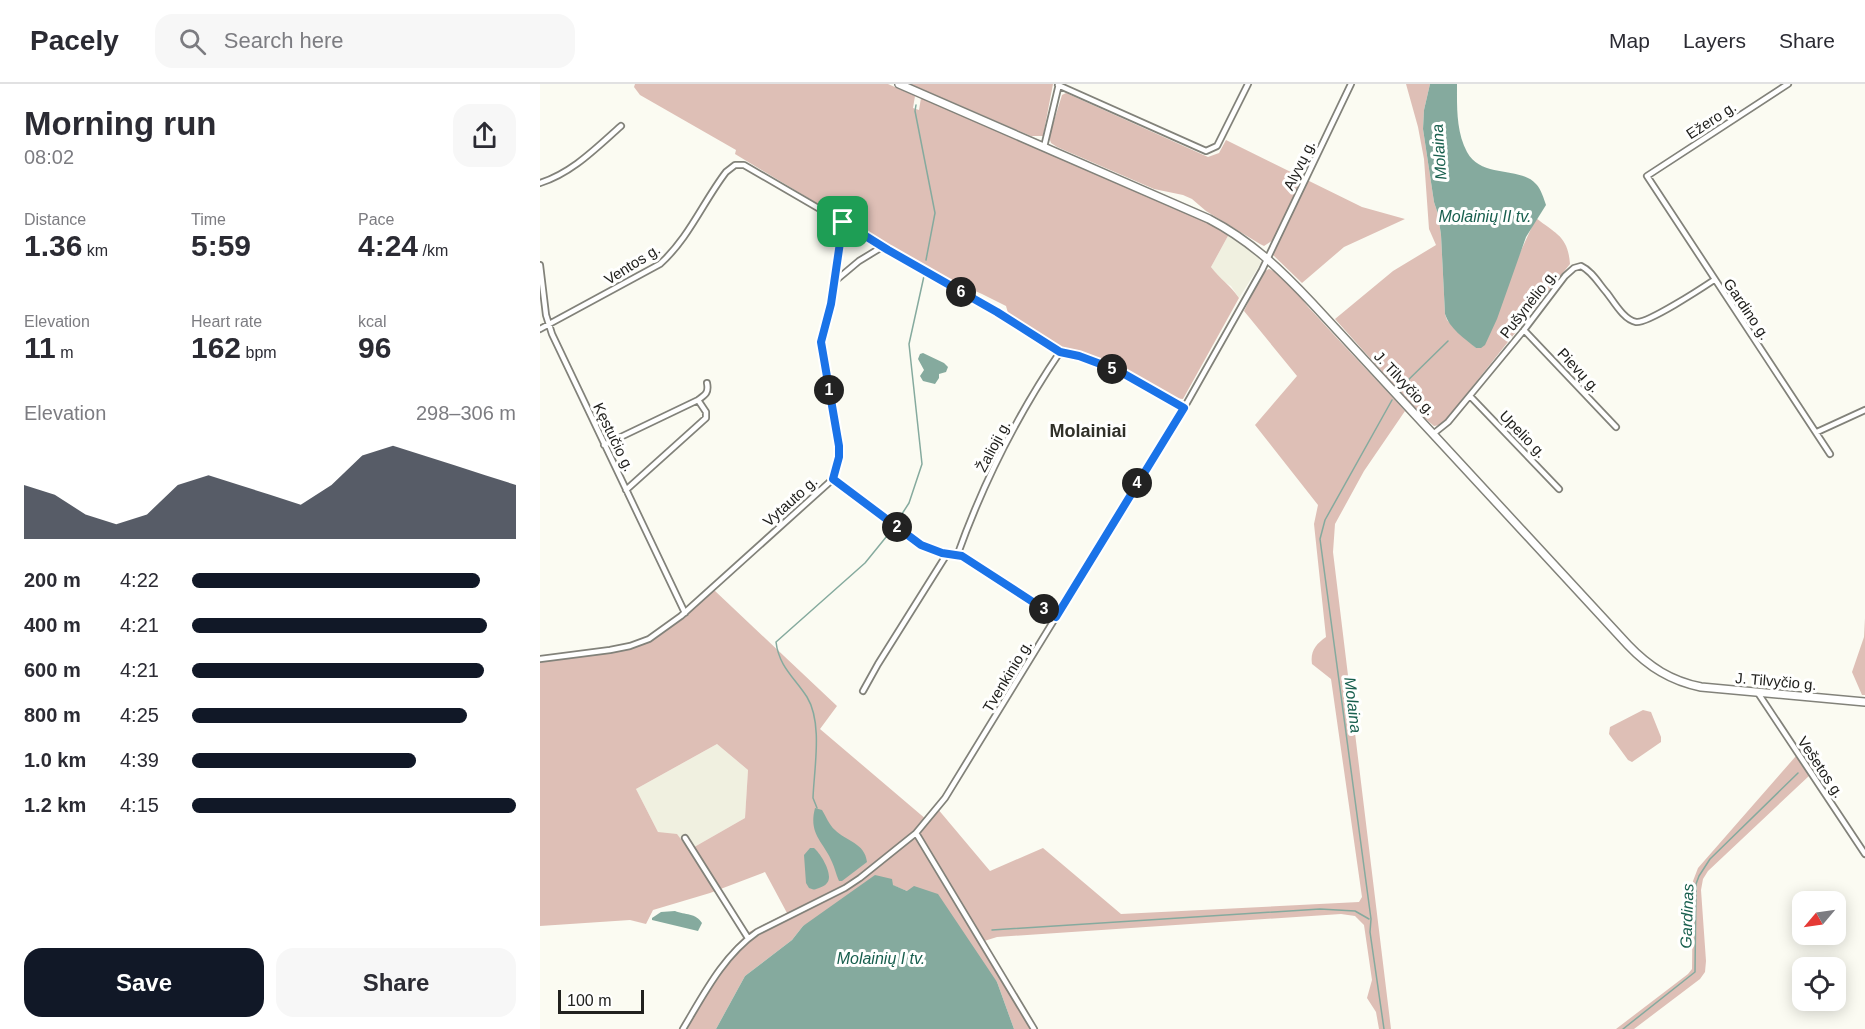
<!DOCTYPE html>
<html lang="en">
<head>
<meta charset="utf-8">
<style>
  body { margin:0; font-family:Helvetica,sans-serif; background:#f7f7f7; color:#2b2b33; height:100vh; display:flex; flex-direction:column; font-size:22px; white-space:nowrap }
  * { box-sizing:border-box; margin:0 }
  p { font-size:20px; color:#7c7c81 }
  .icon { flex:none; width:33px; height:33px; fill:none; stroke:currentColor; stroke-width:2; stroke-linecap:round; stroke-linejoin:round }
  .map { position:relative; flex:1; overflow:hidden }
  .drawer { display:flex; flex-direction:column; background:#fff; width:540px }
  .drawer>* { flex:none }
  .needle { width:39px; rotate:241deg }
  .buttons { position:absolute; left:1252px; top:807px; display:grid; gap:12px }
  .buttons a { display:grid; place-items:center; width:54px; height:54px; border-radius:12px; background:#fff; box-shadow:0 3px 15px #0003; font-size:30px }
  .scale { position:absolute; left:18px; bottom:15px; width:86px; box-sizing:border-box; padding-left:6px; border:3px solid #21211e; border-top:0; font-size:16px; line-height:21px; white-space:nowrap; color:#21211e; -webkit-text-stroke:4px #fffffe; paint-order:stroke }
  .pin { position:absolute; display:grid; place-items:center; width:51px; height:51px; color:#fff; margin:-26px; border-radius:12px; box-shadow:0 3px 9px #0006 }
  .km { position:absolute; width:30px; height:30px; margin:-15px; border-radius:50%; background:#222; color:#fff; font-size:16px; line-height:30px; text-align:center }
  .round { display:grid; place-items:center; flex:none; width:63px; height:63px; border-radius:18px; background:#f7f7f7 }
  .head { display:flex; align-items:center; justify-content:space-between; height:102px; padding:0 24px }
  h1 { font-size:33px; font-weight:600; line-height:45px }
  .stats { display:grid; grid-template-columns:repeat(3,1fr); gap:9px; height:102px; padding:6px 24px }
  .stats div { display:grid; align-content:center }
  .stats b { font-size:30px; font-weight:600 }
  .stats small { font-size:16px; font-weight:400 }
  .stats p { font-size:16px }
  .chart { height:168px; padding:12px 24px }
  .chart p { display:flex; justify-content:space-between }
  .chart svg { width:100%; height:108px; margin-top:6px; fill:#111827; opacity:.7 }
  .cta { display:flex; gap:12px; margin-top:auto; padding:12px 24px }
  .cta a { flex:1; height:69px; border-radius:18px; background:#111827; color:#fff; font-size:24px; font-weight:600; line-height:69px; text-align:center }
  .cta a+a { background:#f7f7f7; color:#2b2b33 }
  ul { padding:0 24px; list-style:none; font-size:20px }
  li { display:grid; grid-template-columns:96px 72px 1fr; align-items:center; height:45px }
  li i { height:15px; border-radius:8px; background:#111827 }
  header { display:flex; align-items:center; gap:36px; box-sizing:border-box; height:84px; padding:0 30px; background:#fff; border-bottom:2px solid #e1e1e2 }
  header strong { font-size:28px }
  nav { display:flex; gap:33px; margin-inline-start:auto; font-size:21px }
  .search { width:420px; height:54px; background:#f7f7f7; display:flex; align-items:center; gap:15px; box-sizing:border-box; padding:0 21px; border-radius:18px; color:#7c7c81; font-size:22px }
  main { display:flex; flex:1; min-height:0 }
  .map>svg:first-child { display:block }
  .built { fill:#f0f0e0 }
  .green { fill:#debfb6; fill-rule:evenodd }
  .water { fill:#85aa9e }
  .lines { fill:none; stroke-linecap:round; stroke-linejoin:round }
  .stream { stroke:#85aa9e; stroke-width:1.5 }
  .street-casing { stroke:#82827a; stroke-width:8 }
  .primary-casing { stroke:#82827a; stroke-width:10 }
  .street { stroke:#fff; stroke-width:4.5 }
  .primary { stroke:#fff; stroke-width:7 }
  .route-casing { stroke:#fff; stroke-width:12 }
  .route { stroke:#1a73e8; stroke-width:8 }
  .labels { text-anchor:middle; dominant-baseline:central; stroke-width:6; stroke-linejoin:round; paint-order:stroke }
  .street-label { font-size:15px; fill:#21211e; stroke:#fffffe }
  .water-label { font-size:16px; font-style:italic; fill:#185f4e; stroke:#fffffe }
  .quarter-label { font-size:18px; font-weight:bold; fill:#303029; stroke:#fffffe }
</style>
</head>
<body>
<header>
<strong>Pacely</strong>
<div class="search"><svg class="icon" aria-label="search" viewBox="0 0 24 24"><circle cx="10" cy="10" r="6"/><path d="M15 15l6 6"/></svg>Search here</div>
<nav><a>Map</a><a>Layers</a><a>Share</a></nav>
</header>
<main>
<section class="drawer">
<div class="head"><div><h1>Morning run</h1><p>08:02</p></div><a class="round"><svg class="icon" aria-label="share" viewBox="0 0 24 24"><path d="M12 15V3M7 8l5-5 5 5M5 13v7h14v-7"/></svg></a></div>
<div class="stats">
<div><p>Distance</p><b>1.36<small> km</small></b></div>
<div><p>Time</p><b>5:59</b></div>
<div><p>Pace</p><b>4:24<small> /km</small></b></div>
</div>
<div class="stats">
<div><p>Elevation</p><b>11<small> m</small></b></div>
<div><p>Heart rate</p><b>162<small> bpm</small></b></div>
<div><p>kcal</p><b>96</b></div>
</div>
<div class="chart"><p><span>Elevation</span>298–306 m</p>
<svg viewBox="0 0 160 44" preserveAspectRatio="none"><path d="M0 44V22L10 26L20 34L30 38L40 34L50 22L60 18L70 22L80 26L90 30L100 22L110 10L120 6L130 10L140 14L150 18L160 22V44z"/></svg>
</div>
<ul>
<li><b>200 m</b>4:22<i style="width:89%"></i></li>
<li><b>400 m</b>4:21<i style="width:91%"></i></li>
<li><b>600 m</b>4:21<i style="width:90%"></i></li>
<li><b>800 m</b>4:25<i style="width:85%"></i></li>
<li><b>1.0 km</b>4:39<i style="width:69%"></i></li>
<li><b>1.2 km</b>4:15<i style="width:100%"></i></li>
</ul>
<div class="cta"><a>Save</a><a>Share</a></div>
</section>
<div class="map">
<svg width="1325" height="945" viewBox="0 0 1325 945">
  <rect width="100%" height="100%" fill="#fbfbf2"/>
  <path class="built" d="M 689,150 L 718,172 L 721,179 L 699,214 L 691,202 L 681,196 L 671,183 Z
    M 177,660 L 208,686 L 205,734 L 149,766 L 118,748 L 96,705 Z"/>
  <path class="green" d="M 95,0 L 348,0 L 375,12 L 373,24 L 379,26 L 381,14 L 659,134 L 689,150 L 671,183 C 680,195 691,202 699,214 L 643,315 L 633,314 L 573,277 L 520,268 L 468,229 L 466,222 L 442,210 L 390,187 L 195,70 L 196,66 L 100,11 L 94,3 Z
    M 370,0 L 513,0 L 503,52 L 491,52 Z
    M 866,0 L 890,0 L 884,26 L 883,45 L 894,118 L 898,130 L 901,151 L 905,230 L 907,236 L 936,264 L 996,134 C 1016,150 1028,152 1030,180 L 905,337 L 900,341 L 894,342 L 880,330 L 795,235 L 853,187 L 896,161 L 889,145 L 884,75 L 878,43 Z
    M 526,9 L 668,73 L 679,69 L 686,56 L 822,123 L 865,135 L 804,163 L 762,199 L 733,171 L 734,163 L 759,108 L 733,156 L 724,162 L 720,160 L 666,127 L 652,115 L 643,111 L 614,105 L 517,63 L 511,59 L 509,53 L 522,11 Z
    M 729,185 C 748,192 759,213 772,227 C 803,261 834,293 865,327 L 824,387 L 795,440 L 793,468 L 851,945 L 839,945 L 836,928 L 827,914 L 832,896 L 824,841 L 815,832 L 801,830 L 457,853 L 441,858 L 494,945 L 474,945 L 457,898 L 367,807 L 352,801 L 263,842 L 252,856 L 205,892 L 176,945 L 143,945 L 193,867 L 191,866 L 209,848 L 247,829 L 225,788 L 170,809 L 113,826 L 106,840 L 90,836 L 0,842 L 0,577 C 35,572 82,572 113,555 C 136,542 155,522 174,506 L 297,622 L 280,645 L 387,736 L 397,724 L 450,787 L 503,764 L 581,830 L 819,818 L 822,813 L 791,595 L 772,580 C 770,567 776,560 786,553 L 774,440 L 778,421 L 715,341 L 757,292 L 704,227 L 723,188 ZM 177,660 L 208,686 L 205,734 L 149,766 L 137,750 L 118,748 L 96,705 Z
    M 1325,534 L 1325,611 L 1322,611 L 1312,588 L 1324,553 Z
    M 1103,626 L 1111,628 L 1121,653 L 1121,658 L 1092,678 L 1088,676 L 1069,650 L 1070,643 Z
    M 1256,672 L 1270,691 L 1168,787 L 1163,795 L 1161,806 L 1166,877 L 1165,888 L 1160,895 L 1094,945 L 1076,945 L 1148,890 L 1152,885 L 1153,797 L 1158,784 Z"/>
  <path class="water" d="M 890,0 L 917,0 C 917,23 916,47 927,68 C 942,95 980,82 996,100 C 1001,105 1004,115 1006,121 L 986,153 L 957,235 L 945,261 L 941,264 L 936,264 C 925,255 909,244 905,230 L 901,151 L 898,130 L 894,118 L 883,45 L 884,26 Z
    M 383,269 L 404,279 L 408,283 L 406,288 L 399,290 L 399,294 L 395,300 L 383,297 L 380,292 L 384,286 L 378,275 L 380,270 Z
    M 275,724 L 282,726 C 286,732 289,741 295,746 C 306,757 325,759 327,778 L 302,797 L 299,797 C 296,791 295,784 292,778 C 284,758 268,751 275,724 Z
    M 270,764 L 274,764 C 281,770 294,791 287,799 C 285,802 281,803 279,804 C 272,806 276,806 269,804 L 266,799 L 264,771 Z
    M 335,791 L 352,795 L 353,801 L 367,807 L 374,802 L 398,810 L 457,898 L 474,945 L 176,945 L 205,892 L 252,856 L 263,842 Z
    M 135,827 C 145,831 156,829 162,839 L 158,847 L 112,836 L 112,834 L 121,828 Z"/>
  <g class="lines">
    <path class="stream" d="M 376,21 L 375,27 L 395,129 L 386,176
      M 860,304 L 908,257
      M 360,433 L 369,419 L 382,380 L 369,260 L 384,192
      M 277,724 L 273,714 C 274,685 283,639 267,613 C 255,594 239,583 236,558 L 325,479 L 351,447
      M 452,846 L 780,825 L 815,827 L 829,835
      M 844,945 L 830,848 L 831,835 L 780,455 L 785,436 L 852,316
      M 1083,945 L 1155,888 L 1156,800 L 1159,792 L 1170,775 L 1258,689"/>
    <g class="street-casing">
      <path id="street" d="M 1248,0 L 1107,92 L 1290,370
        M 518,1 L 666,67 L 677,62 L 708,0
        M 504,63 L 519,0
        M 0,99 C 32,89 56,64 81,42
        M 0,181 L 6,231 L 12,250 L 145,529
        M 294,198 L 319,177 L 342,163
        M 0,245 L 120,180 C 149,154 163,118 186,88 L 195,81 L 204,81 L 457,228 L 520,268 L 539,272 L 579,287 L 644,324
        M 984,246 L 1076,343
        M 930,312 L 1019,405
        M 1277,348 L 1325,326
        M 893,350 L 908,338 L 984,246 L 1025,192 L 1034,184 L 1041,182 C 1052,187 1059,200 1067,209 C 1074,218 1084,236 1096,238 C 1107,240 1162,204 1174,196
        M 64,361 L 158,316 C 165,311 169,309 167,299
        M 293,395 L 381,461 L 402,469 L 422,472 L 516,533
        M 86,406 L 166,334 L 166,328 L 158,316
        M 417,472 C 442,402 478,330 520,268
        M 0,575 L 70,566 L 90,562 L 109,555 L 141,532 L 293,395 L 297,384 L 299,362 L 281,258 L 291,220 L 303,138
        M 323,607 L 338,580 L 407,470
        M 1218,609 L 1325,770
        M 376,749 L 494,945
        M 145,754 L 208,854
        M 143,945 C 164,910 183,872 217,848 L 305,804 L 320,794 L 376,749 L 405,714 L 644,324 L 722,186 L 811,0"/>
    </g>
    <g class="primary-casing">
      <path id="primary" d="M 359,0 L 669,135 C 711,157 740,185 772,219 L 1088,561 C 1109,583 1131,597 1161,603 L 1325,618"/>
    </g>
    <use href="#street" class="street"/>
    <use href="#primary" class="primary"/>
  </g>
  <g class="lines">
    <g class="route-casing">
      <path id="route" d="M 303,138 L 348,166 L 457,228 L 520,268 L 539,272 L 579,287 L 644,324 L 516,533 L 422,472 L 402,469 L 381,461 L 293,395 L 299,373 L 299,362 L 281,258 L 291,220 Z"/>
    </g>
    <use href="#route" class="route"/>
  </g>
  <g class="labels">
    <g class="street-label">
      <text transform="translate(1171 36) rotate(-33)">Ežero g.</text>
      <text transform="translate(759 81) rotate(-64)">Alyvų g.</text>
      <text transform="translate(92 180) rotate(-32)">Ventos g.</text>
      <text transform="translate(988 220) rotate(-52)">Pušynėlio g.</text>
      <text transform="translate(1207 225) rotate(56)">Gardino g.</text>
      <text transform="translate(1039 286) rotate(47)">Pievų g.</text>
      <text transform="translate(865 299) rotate(47)">J. Tilvyčio g.</text>
      <text transform="translate(983 350) rotate(46)">Upelio g.</text>
      <text transform="translate(74 353) rotate(64)">Kęstučio g.</text>
      <text transform="translate(453 362) rotate(-62)">Žalioji g.</text>
      <text transform="translate(250 417) rotate(-42)">Vytauto g.</text>
      <text transform="translate(467 592) rotate(-59)">Tvenkinio g.</text>
      <text transform="translate(1236 597) rotate(5)">J. Tilvyčio g.</text>
      <text transform="translate(1281 683) rotate(56)">Vešetos g.</text>
    </g>
    <g class="water-label">
      <text transform="translate(899 68) rotate(-94)">Molaina</text>
      <text x="945" y="132">Molainių II tv.</text>
      <text transform="translate(813 621) rotate(83)">Molaina</text>
      <text transform="translate(1147 832) rotate(-88)">Gardinas</text>
      <text x="341" y="874">Molainių I tv.</text>
    </g>
    <g class="quarter-label">
      <text x="548" y="347">Molainiai</text>
    </g>
  </g>
</svg>
<div class="buttons">
<a><svg class="needle" viewBox="-14 -14 28 28"><path d="M0-13l5 13h-10z" fill="#e53935"/><path d="M0 13l5-13h-10z" fill="#7c7c81"/></svg></a>
<a><svg class="icon" aria-label="locate" viewBox="0 0 24 24"><circle cx="12" cy="12" r="6"/><path d="M12 2v4M12 18v4M2 12h4M18 12h4"/></svg></a>
</div>
<div class="scale">100 m</div>
<div class="pin" style="left:303px;top:138px;background:#1e9e55"><svg class="icon" aria-label="arrive" viewBox="0 0 24 24"><path d="M6 21V4h12l-3 4 3 4H6"/></svg></div>
<b class="km" style="left:289px;top:306px">1</b>
<b class="km" style="left:357px;top:443px">2</b>
<b class="km" style="left:504px;top:525px">3</b>
<b class="km" style="left:597px;top:399px">4</b>
<b class="km" style="left:572px;top:285px">5</b>
<b class="km" style="left:421px;top:208px">6</b>
</div>
</main>
</body>
</html>
